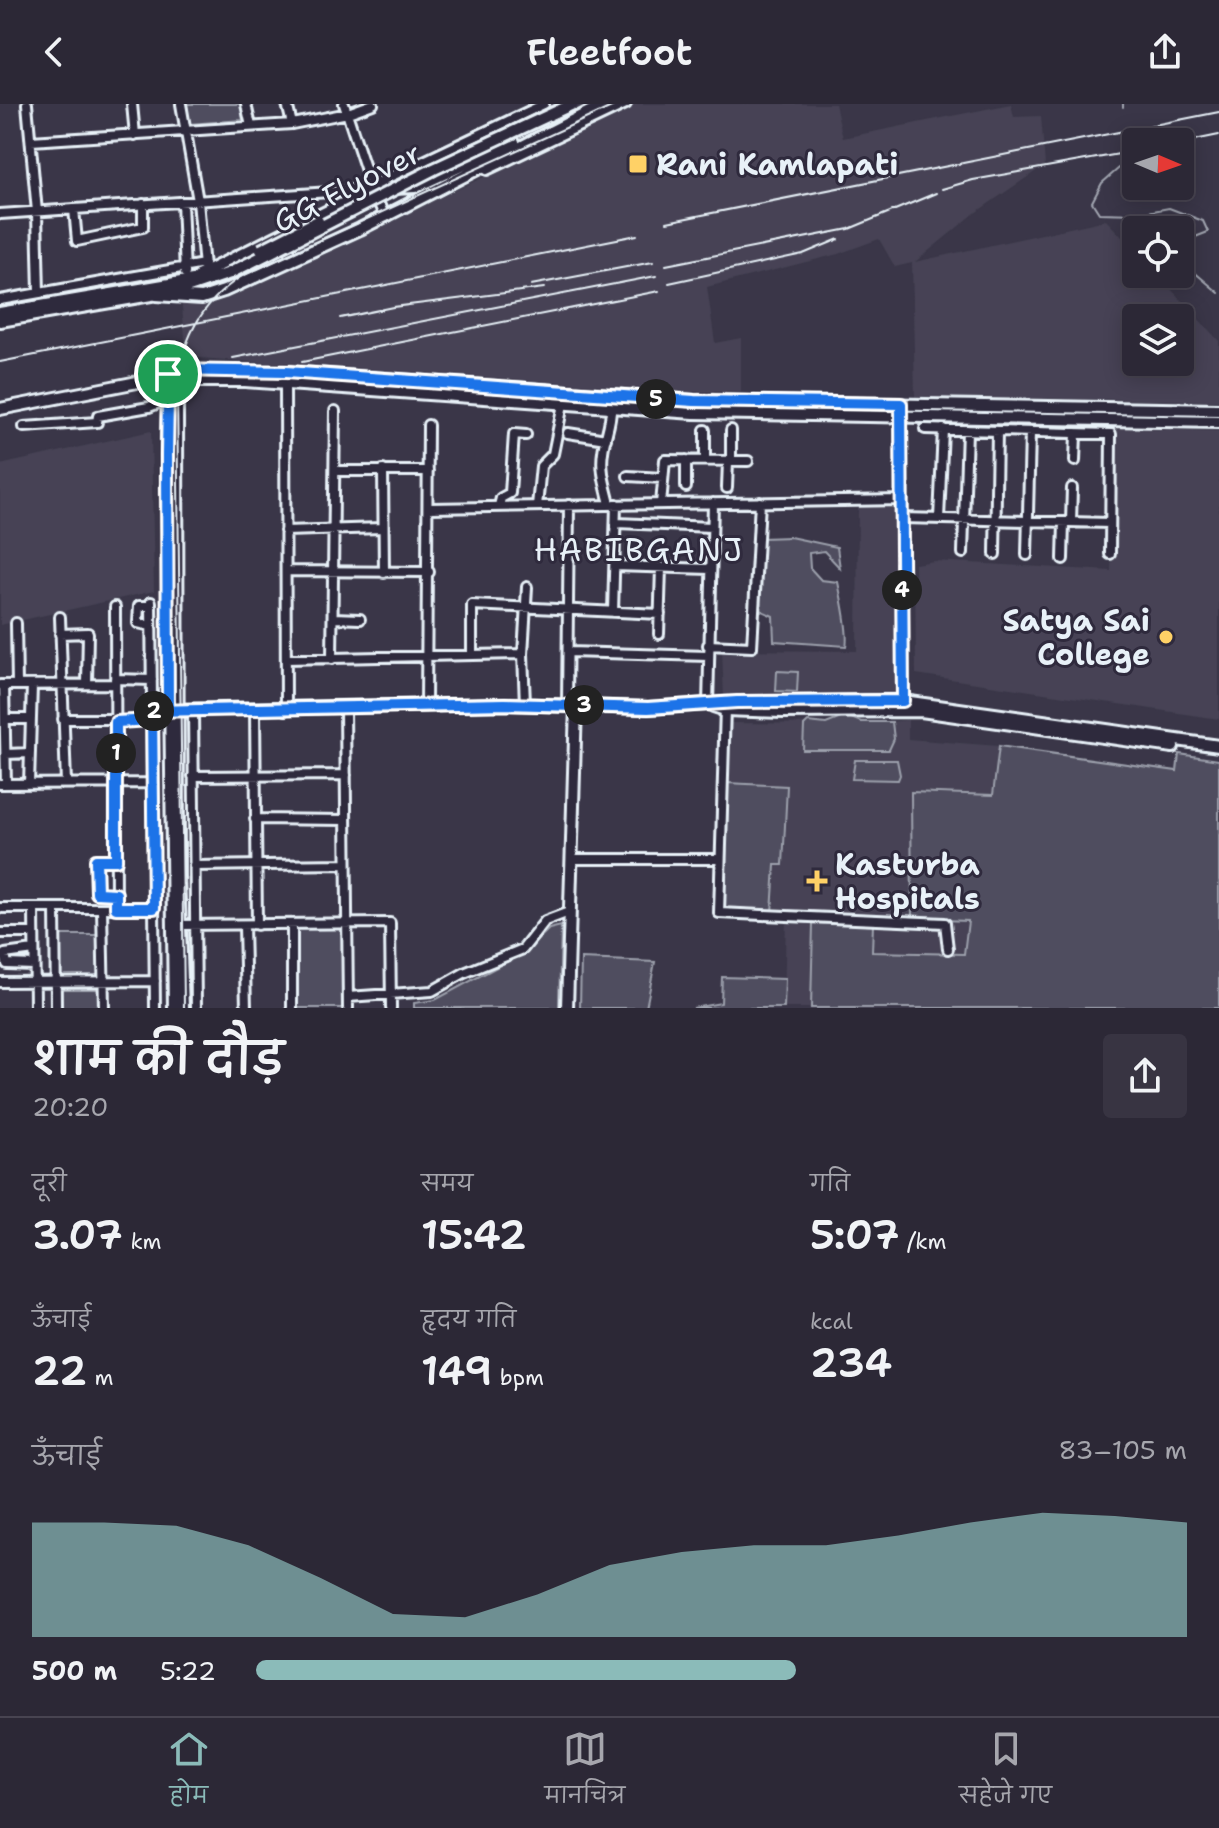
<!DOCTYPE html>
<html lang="hi">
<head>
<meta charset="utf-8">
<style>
  body { margin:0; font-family:"Shantell Sans","Playpen Sans Deva",sans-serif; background:#383442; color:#f1f3f6; height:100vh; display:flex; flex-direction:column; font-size:30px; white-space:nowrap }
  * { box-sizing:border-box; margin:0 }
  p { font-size:26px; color:#a6a6ad }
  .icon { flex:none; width:44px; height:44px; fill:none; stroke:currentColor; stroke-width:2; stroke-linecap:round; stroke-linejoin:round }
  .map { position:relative; height:904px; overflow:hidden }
  .side { display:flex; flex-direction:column; background:#2c2836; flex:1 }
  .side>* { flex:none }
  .needle { width:52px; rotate:92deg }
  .buttons { position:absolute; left:1122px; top:24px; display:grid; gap:16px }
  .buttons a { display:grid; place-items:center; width:72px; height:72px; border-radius:8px; background:#2c2836; box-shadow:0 4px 20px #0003,0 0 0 2px #484451; font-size:40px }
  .pin { position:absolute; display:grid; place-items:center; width:68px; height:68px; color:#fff; margin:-34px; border:4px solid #fff; border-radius:50%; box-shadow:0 2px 8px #0007 }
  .km { position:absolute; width:40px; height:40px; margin:-20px; border-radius:50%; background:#222; color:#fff; font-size:22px; line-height:40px; text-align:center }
  .round { display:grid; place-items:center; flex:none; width:84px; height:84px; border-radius:8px; background:#383442 }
  .head { display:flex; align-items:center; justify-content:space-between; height:136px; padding:0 32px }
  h1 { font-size:44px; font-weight:600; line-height:60px }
  .figures { display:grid; grid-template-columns:repeat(3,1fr); gap:12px; height:136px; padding:8px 32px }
  .figures div { display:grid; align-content:center }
  .figures b { font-size:40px; font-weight:600 }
  .figures small { font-size:22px; font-weight:400 }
  .figures p { font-size:22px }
  .chart { height:224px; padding:16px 32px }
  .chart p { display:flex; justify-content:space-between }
  .chart svg { width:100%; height:144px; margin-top:8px; fill:#8bbbb9; opacity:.7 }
  ul { padding:0 32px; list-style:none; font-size:26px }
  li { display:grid; grid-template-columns:128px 96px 1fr; align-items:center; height:60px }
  li i { height:20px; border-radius:10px; background:#8bbbb9 }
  header { display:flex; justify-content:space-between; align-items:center; height:104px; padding:0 32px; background:#2c2836; font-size:36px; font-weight:600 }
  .dock { display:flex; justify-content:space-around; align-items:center; height:112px; border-top:2px solid #484451; background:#2c2836; font-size:22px; color:#a6a6ad }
  .dock a { display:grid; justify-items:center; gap:4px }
  .dock .selected { color:#8bbbb9 }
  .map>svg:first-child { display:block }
  .built { fill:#464354; fill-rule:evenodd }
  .green { fill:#504e5f; stroke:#9ca0ac; stroke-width:2 }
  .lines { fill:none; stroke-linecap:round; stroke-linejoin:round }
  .stream { stroke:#a2a6b1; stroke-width:2 }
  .minor-casing { stroke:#e8f1f8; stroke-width:14 }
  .major-casing { stroke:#e8f1f8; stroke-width:16 }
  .minor { stroke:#2f2a3d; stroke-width:8 }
  .major { stroke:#2f2a3d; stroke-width:10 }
  .rail { stroke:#e8f1f8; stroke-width:2 }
  .major-bridge-casing { stroke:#e8f1f8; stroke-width:16; stroke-linecap:butt }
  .major-bridge { stroke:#2f2a3d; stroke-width:10 }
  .route-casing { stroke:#fff; stroke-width:16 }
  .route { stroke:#1a73e8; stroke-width:10 }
  .poi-dot { fill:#ffd166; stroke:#2f2a3d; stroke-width:3 }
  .labels { text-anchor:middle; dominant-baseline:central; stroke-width:6; stroke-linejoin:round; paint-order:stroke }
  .poi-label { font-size:30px; font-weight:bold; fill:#e8f1f8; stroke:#2f2a3d; text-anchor:start }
  .street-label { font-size:30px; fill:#e8f1f8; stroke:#2f2a3d }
  .neighbourhood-label { font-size:32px; letter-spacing:2px; fill:#e8f1f8; stroke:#2f2a3d }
</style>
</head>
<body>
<header><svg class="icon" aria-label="back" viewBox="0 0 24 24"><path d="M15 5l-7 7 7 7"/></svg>Fleetfoot<svg class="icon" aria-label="share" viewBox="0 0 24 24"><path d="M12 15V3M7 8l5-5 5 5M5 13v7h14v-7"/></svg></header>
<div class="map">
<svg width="1219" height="904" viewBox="0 0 1219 904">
  <rect width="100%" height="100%" fill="#3a3648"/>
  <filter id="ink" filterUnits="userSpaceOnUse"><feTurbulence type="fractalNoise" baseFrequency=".0125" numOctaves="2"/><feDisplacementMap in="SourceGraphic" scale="16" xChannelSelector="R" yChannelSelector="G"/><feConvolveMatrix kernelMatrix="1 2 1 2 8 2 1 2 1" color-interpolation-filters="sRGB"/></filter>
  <g filter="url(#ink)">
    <path class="built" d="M 629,0 L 835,0 L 843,34 L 1011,0 L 1014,13 L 1041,12 L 1045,61 L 975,109 L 915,158 L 1106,116 L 1136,148 L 1136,170 L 1157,170 L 1219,237 L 1219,297 L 915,293 L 912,159 L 895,163 L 879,135 L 838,150 L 707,183 L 715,239 L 741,234 L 741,288 L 639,288 L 187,253 L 181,193 L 282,166 L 512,60 L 509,52 ZM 1136,214 L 1180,214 L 1180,258 L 1136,258 Z
      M 1114,324 L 1219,327 L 1219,615 L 916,570 L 915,460 L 934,457 L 1111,467 Z
      M 151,327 L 154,487 L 0,521 L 0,361 Z
      M 858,403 L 898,403 L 898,592 L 724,594 L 722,546 L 857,547 Z
      M 846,612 L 876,619 L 908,616 L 908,635 L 999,642 L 993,691 L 911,689 L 912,812 L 914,815 L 969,817 L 964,851 L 872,848 L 814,819 L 811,904 L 784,904 L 786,810 L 728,807 L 721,797 L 729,619 L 826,620 Z"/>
    <path class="green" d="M 187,0 L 240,0 L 243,16 L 189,20 Z
      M 790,433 L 837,443 L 840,464 L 824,447 L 809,449 L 810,464 L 821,476 L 838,478 C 841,492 849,531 846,542 L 774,537 L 773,512 L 760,506 L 762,434 Z
      M 777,567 L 798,568 L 797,588 L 776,587 Z
      M 846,612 L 861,618 L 892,618 L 894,635 L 889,646 L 803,646 L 804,622 L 808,618 L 826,620 Z
      M 999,642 L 1177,667 L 1179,650 L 1219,656 L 1219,904 L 811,904 L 813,819 L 873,820 L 872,848 L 964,850 L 968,817 L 914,815 L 912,812 L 911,688 L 993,691 Z
      M 855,656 L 897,656 L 900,671 L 898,676 L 852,675 Z
      M 726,679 L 787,682 L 783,761 L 775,761 L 772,809 L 728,807 L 721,797 Z
      M 343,819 L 345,904 L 297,904 L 296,820 Z
      M 561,822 L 559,904 L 414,904 L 414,899 L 435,896 L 525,848 L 549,825 Z
      M 59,831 L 97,831 L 100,875 L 60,876 Z
      M 581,855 L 655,858 L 646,904 L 580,904 Z
      M 722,873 L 785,875 L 784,904 L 693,904 L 721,899 Z
      M 61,885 L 99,885 L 99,904 L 62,904 Z"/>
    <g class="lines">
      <path class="stream" d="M 1123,3 L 1123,0
        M 1126,58 L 1102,79 L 1092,98 L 1099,109 L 1137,110 L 1169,104 L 1203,117 L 1208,128 L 1180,139
        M 1180,156 L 1219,189"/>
      <g class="minor-casing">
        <path id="minor" d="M 27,0 L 37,108 L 39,189
          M 132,0 L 135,31
          M 181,0 L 198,97 L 204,163
          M 246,0 L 251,22
          M 287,0 L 292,20
          M 344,0 L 372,85 L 385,113 L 388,112
          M 31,37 L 292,20 L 348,9 L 373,0
          M 487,66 L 626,0
          M 182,98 L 185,169
          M 74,105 L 77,137 L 143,123 L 143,100
          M 0,110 L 345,87 L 371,82 L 544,0
          M 0,196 L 204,160
          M 285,281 L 286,606
          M 901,309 L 903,600
          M 24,323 L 97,318 L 98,312 L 149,303 L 168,295
          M 925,325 L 1111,330 L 1110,450
          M 568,329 L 606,335
          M 705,356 L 705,326
          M 731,357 L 731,326
          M 1075,357 L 1076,329
          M 383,366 L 384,469
          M 336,367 L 428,367
          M 628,372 L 663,374
          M 686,383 L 686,356
          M 727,384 L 728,357
          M 610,400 C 606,383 600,366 603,348 C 605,331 611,321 611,304
          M 661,400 L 665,356 L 748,357
          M 499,402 L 501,394 L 510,389 L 514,330 L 526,331
          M 537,402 L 541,362 L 553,350 L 563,300
          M 430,404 L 902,396
          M 902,414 L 1110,419
          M 939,415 L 943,325
          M 1071,418 L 1072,384
          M 617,419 L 712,423
          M 285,427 L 382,424
          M 963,449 L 967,326
          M 995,450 L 997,327
          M 1027,451 L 1030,328
          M 1063,455 L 1064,418
          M 615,462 L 710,465
          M 286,467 L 429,468
          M 151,498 L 155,904
          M 151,502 L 139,502 L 138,519 L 151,522
          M 115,503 L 116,804
          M 613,508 L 616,400
          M 60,513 L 66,679
          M 334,514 L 360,515
          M 16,519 L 17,581
          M 60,530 L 88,529 L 87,580
          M 659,530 L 661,463
          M 708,541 L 752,543 L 760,398
          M 569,548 L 708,552
          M 472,550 L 472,501 L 660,510
          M 286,555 L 523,550
          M 332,555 L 335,307
          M 115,575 L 152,576
          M 0,581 L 115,580
          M 4,581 L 6,680
          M 525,600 L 523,550 L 527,483
          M 567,601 L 569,401
          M 708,601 L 713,399
          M 426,602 L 428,321
          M 725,603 L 719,809 L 945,819 L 948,845
          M 345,604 L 348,904
          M 193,606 L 196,904
          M 255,606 L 257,821
          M 5,615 L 31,615
          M 63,615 L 116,615
          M 116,618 L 152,616
          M 6,650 L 30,649
          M 193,672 L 346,671
          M 0,680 L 153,679
          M 29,680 L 32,581
          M 255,715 L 346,716
          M 571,755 L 718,755
          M 116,756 L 96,756 L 97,789 L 116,790
          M 194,762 L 346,760
          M 0,804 L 154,804
          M 34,804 L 35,904
          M 55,804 L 56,904
          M 102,804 L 104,904
          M 179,821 L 390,819 L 391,904
          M 292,821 L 292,904
          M 244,822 L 246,904
          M 0,829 L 34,829
          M 34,861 L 7,860 L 5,850 L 34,846
          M 0,878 L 155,877
          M 348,893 L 432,887 L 464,869 L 523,845 L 545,817 L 569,808"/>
      </g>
      <g class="major-casing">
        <path id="major" d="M 196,176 L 200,171 L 372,85 L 415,83 L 514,38
          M 156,191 L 202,194 L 224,187 L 360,125 L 605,0
          M 0,209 L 199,175
          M 0,217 L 180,186 L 230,169
          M 181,268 L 286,268 L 694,297 L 1219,306
          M 183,277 L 245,277 L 694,309 L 1219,318
          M 181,279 L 177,295 L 178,772 L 183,904
          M 172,281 L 168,295 L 167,351 L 174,904
          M 0,305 L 158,274 L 170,268
          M 713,602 L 725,606 L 783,608 L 921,607 L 1173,643
          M 168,606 L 505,600 L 648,604 L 725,599 L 903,597 L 1219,642
          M 567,904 L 576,601"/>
      </g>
      <use href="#minor" class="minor"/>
      <use href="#major" class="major"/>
      <path class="rail" d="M 1180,39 L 1219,31
        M 942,85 L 973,76 L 1136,47
        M 667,118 L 1219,8
        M 666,161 L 849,125 L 936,89
        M 669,179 L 803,150 L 839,135
        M 531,181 L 653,158
        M 340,214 L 393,203 L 544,184
        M 233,254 L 656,172
        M 0,258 L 637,131
        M 302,258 L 659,187
        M 184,904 L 177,289 C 180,239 199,200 242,172 L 618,0"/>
      <g class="major-bridge-casing">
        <path id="major-bridge" d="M 261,146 L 318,117
          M 230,169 L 434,65 L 573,0"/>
      </g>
      <use href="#major-bridge" class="major-bridge"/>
    </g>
  </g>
  <g class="lines" filter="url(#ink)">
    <g class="route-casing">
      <path id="route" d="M 168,270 L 172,281 L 168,295 L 167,351 L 168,606 L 152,607 L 152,616 L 116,618 L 116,756 L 96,756 L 97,789 L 116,790 L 116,804 L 154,804 L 152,607 L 505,600 L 648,604 L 737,598 L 903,597 L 901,300 L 694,297 L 286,268 L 174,266 L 168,270"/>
    </g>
    <use href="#route" class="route"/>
  </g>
  <g class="poi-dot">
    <rect x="628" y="50" width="20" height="20" rx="4"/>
    <circle cx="1166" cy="533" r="8"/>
    <path d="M813 765h8v8h8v8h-8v8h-8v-8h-8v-8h8z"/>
  </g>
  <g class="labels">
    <g class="poi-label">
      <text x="656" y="60">Rani Kamlapati</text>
      <text x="1150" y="516" text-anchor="end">Satya Sai<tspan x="1150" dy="34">College</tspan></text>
      <text x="835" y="760">Kasturba<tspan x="835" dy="34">Hospitals</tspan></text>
    </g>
    <g class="street-label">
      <text transform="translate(347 83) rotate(-27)">GG Flyover</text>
    </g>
    <g class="neighbourhood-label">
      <text x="639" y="445">HABIBGANJ</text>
    </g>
  </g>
</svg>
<div class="buttons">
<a><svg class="needle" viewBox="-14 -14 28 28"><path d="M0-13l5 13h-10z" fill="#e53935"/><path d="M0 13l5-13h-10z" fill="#a6a6ad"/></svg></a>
<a><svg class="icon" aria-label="locate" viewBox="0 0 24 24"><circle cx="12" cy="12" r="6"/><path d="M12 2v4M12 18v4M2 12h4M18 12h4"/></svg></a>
<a><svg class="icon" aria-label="layers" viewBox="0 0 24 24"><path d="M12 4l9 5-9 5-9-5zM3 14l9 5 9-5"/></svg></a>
</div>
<div class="pin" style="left:168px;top:270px;background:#1e9e55"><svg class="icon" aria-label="arrive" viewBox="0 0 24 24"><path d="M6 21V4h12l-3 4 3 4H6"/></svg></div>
<b class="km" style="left:116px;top:649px">1</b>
<b class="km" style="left:154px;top:607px">2</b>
<b class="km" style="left:584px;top:601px">3</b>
<b class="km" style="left:902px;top:486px">4</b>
<b class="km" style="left:656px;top:295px">5</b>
</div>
<section class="side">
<div class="head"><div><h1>शाम की दौड़</h1><p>20:20</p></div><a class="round"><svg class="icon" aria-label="share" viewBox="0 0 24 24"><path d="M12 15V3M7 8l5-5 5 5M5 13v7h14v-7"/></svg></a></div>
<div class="figures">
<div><p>दूरी</p><b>3.07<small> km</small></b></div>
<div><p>समय</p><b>15:42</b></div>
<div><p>गति</p><b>5:07<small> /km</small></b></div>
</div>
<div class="figures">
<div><p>ऊँचाई</p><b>22<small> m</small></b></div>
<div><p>हृदय गति</p><b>149<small> bpm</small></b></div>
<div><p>kcal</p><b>234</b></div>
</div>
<div class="chart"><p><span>ऊँचाई</span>83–105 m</p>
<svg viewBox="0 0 160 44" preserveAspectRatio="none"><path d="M0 44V9L10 9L20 10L30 16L40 26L50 37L60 38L70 31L80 22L90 18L100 16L110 16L120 13L130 9L140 6L150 7L160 9V44z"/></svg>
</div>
<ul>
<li><b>500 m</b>5:22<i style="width:58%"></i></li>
</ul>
</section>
<nav class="dock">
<a class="selected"><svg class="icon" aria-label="home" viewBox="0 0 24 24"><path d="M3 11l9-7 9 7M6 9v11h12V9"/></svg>होम</a>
<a><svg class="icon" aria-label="map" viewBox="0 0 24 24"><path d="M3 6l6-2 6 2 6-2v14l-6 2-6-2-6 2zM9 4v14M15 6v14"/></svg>मानचित्र</a>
<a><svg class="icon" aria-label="saved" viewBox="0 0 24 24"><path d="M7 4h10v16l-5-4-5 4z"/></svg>सहेजे गए</a>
</nav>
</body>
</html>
